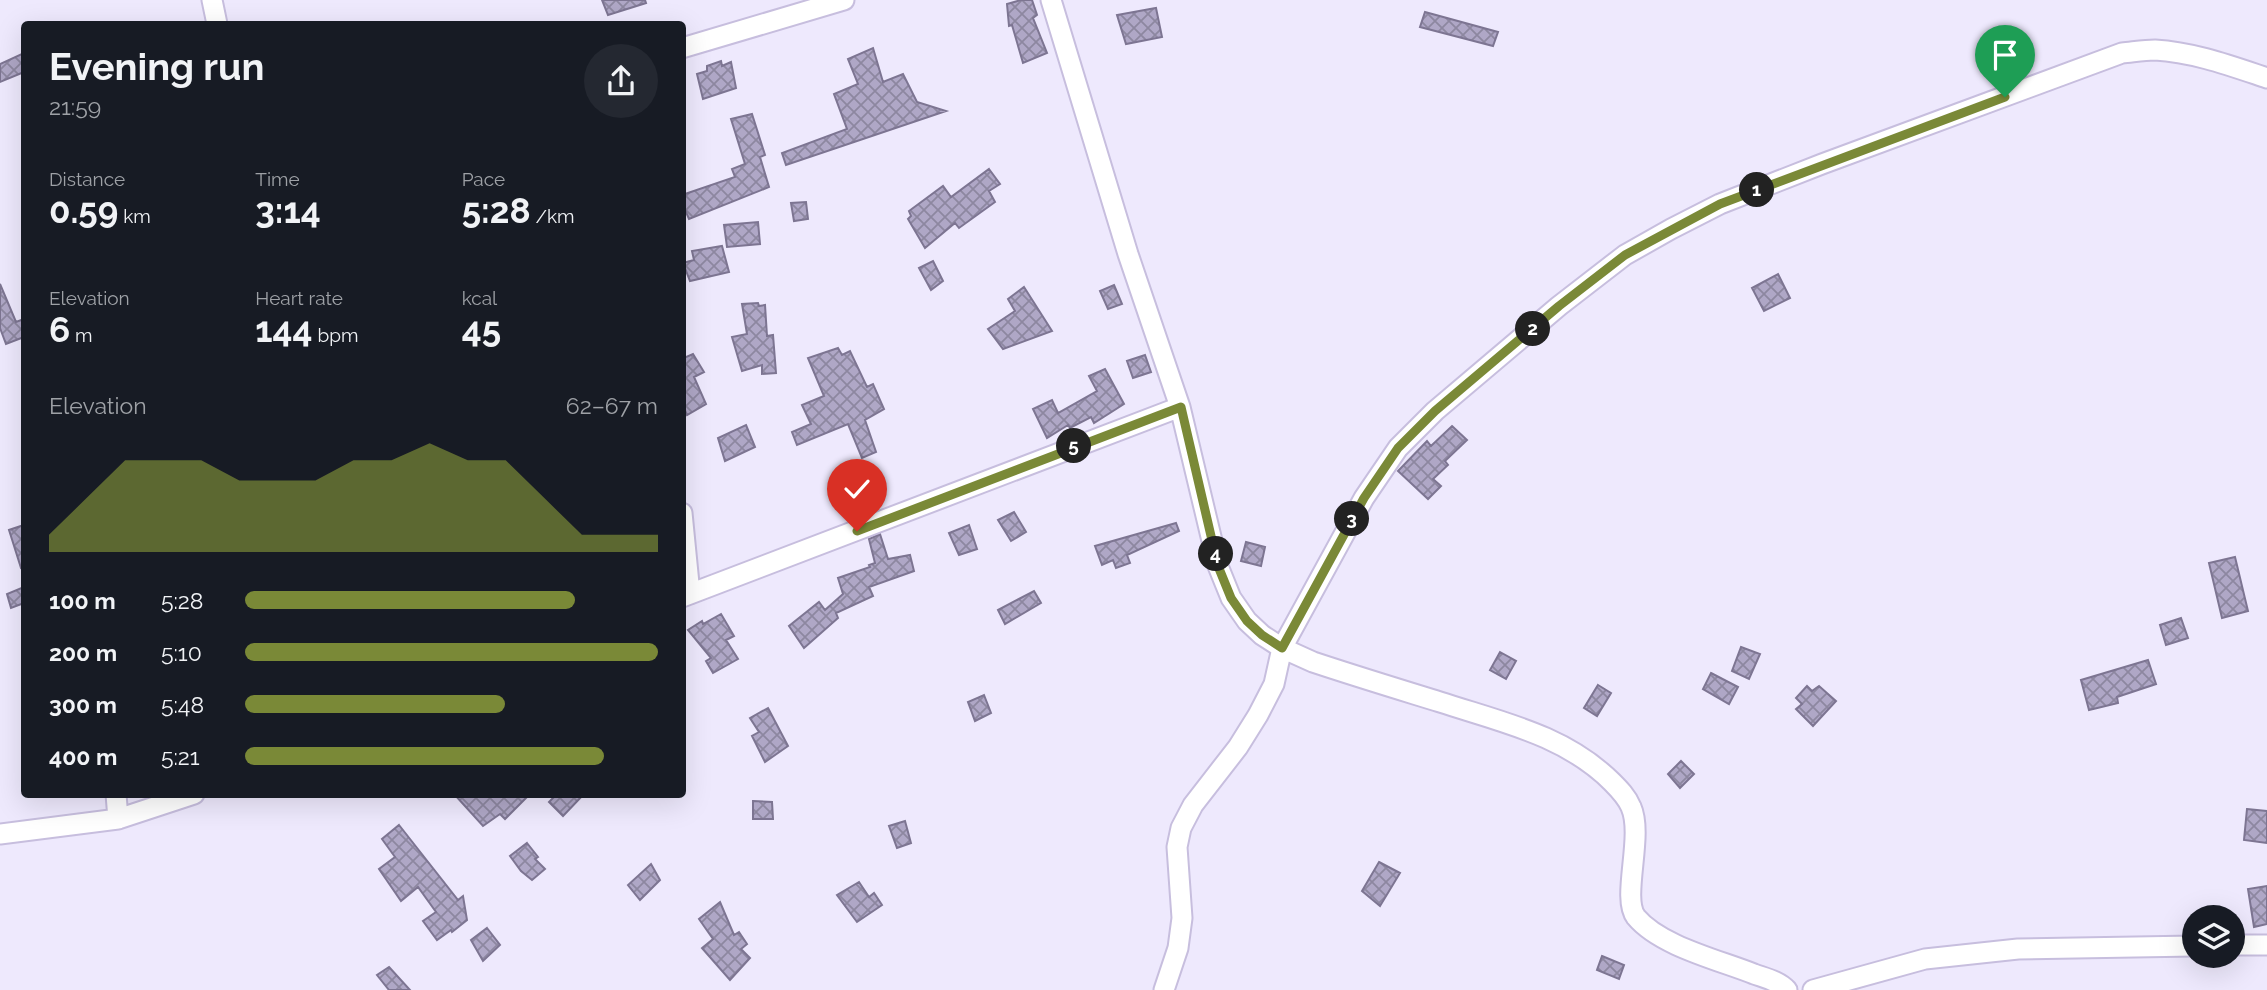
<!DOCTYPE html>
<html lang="en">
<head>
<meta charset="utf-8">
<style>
  body { margin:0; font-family:Raleway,sans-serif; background:#242831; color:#f1f3f6; height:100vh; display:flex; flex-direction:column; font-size:26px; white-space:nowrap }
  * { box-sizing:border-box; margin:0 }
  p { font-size:23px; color:#9ea1a6 }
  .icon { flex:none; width:38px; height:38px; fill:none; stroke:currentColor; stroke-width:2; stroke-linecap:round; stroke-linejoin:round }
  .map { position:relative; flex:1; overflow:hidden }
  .side { position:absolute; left:21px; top:21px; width:665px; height:777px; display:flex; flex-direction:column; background:#171b24; border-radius:7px; box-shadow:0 7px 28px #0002 }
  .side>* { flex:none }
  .controls { position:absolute; left:2182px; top:905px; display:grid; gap:14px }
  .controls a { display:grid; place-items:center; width:63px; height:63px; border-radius:50%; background:#171b24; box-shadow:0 7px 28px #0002; font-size:35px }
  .pin { position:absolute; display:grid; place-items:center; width:60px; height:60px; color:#fff; margin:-72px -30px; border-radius:50% 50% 50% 0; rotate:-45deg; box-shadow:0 0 7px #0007 }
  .pin .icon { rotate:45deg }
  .km { position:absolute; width:35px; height:35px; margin:-18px; border-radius:50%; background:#222; color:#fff; font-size:19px; line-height:35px; text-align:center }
  .round { display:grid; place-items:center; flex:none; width:74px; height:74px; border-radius:37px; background:#242831 }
  .headline { display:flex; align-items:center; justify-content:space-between; height:119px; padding:0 28px }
  h1 { font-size:38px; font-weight:700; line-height:52px }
  .figures { display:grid; grid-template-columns:repeat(3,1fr); gap:10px; height:119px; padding:7px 28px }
  .figures div { display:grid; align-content:center }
  .figures b { font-size:35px; font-weight:700 }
  .figures small { font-size:19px; font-weight:400 }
  .figures p { font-size:19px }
  .chart { height:196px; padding:14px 28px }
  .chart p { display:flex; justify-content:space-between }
  .chart svg { width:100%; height:126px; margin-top:7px; fill:#7a8937; opacity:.7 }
  ul { padding:0 28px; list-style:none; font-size:23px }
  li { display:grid; grid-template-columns:112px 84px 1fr; align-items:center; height:52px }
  li i { height:18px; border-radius:9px; background:#7a8937 }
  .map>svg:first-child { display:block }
  .building { fill:url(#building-cross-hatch); stroke:#7d7592; stroke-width:2 }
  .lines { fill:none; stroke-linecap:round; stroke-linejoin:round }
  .street-casing { stroke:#c7bede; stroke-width:23 }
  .street { stroke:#fff; stroke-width:19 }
  .route-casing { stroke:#fff; stroke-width:14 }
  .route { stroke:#7a8937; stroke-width:9 }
</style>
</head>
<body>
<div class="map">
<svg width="2267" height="990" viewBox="0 0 2267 990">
  <defs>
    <pattern id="building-cross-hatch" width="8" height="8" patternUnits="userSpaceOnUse" patternTransform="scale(1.75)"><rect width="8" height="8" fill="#afa7c6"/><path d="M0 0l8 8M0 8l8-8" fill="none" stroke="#8d87a0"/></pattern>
  </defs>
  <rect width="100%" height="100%" fill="#eee9fd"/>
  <path class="building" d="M 602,0 L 645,0 L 646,3 L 608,15 Z
    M 1021,0 L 1032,0 L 1037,15 L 1033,18 L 1047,53 L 1023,63 L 1012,25 L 1009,26 L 1007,4 Z
    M 1156,8 L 1162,37 L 1126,44 L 1117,15 Z
    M 1425,12 L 1498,32 L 1493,46 L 1420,27 Z
    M 873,48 L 883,82 L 903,74 L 917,102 L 946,111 L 786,165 L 782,153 L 847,129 L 834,94 L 858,84 L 848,59 Z
    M 24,53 L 24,72 L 0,82 L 0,64 Z
    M 721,61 L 722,66 L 731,62 L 736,88 L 703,99 L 697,74 L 707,71 L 707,66 Z
    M 752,114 L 765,155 L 760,157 L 769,187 L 689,219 L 682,203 L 682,195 L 735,177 L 732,169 L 745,164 L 731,119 Z
    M 989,169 L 1000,184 L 989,191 L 995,202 L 959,228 L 955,223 L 925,248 L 908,219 L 911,216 L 909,211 L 943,186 L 951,197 Z
    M 806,202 L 808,219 L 794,221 L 791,203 Z
    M 758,222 L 760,244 L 727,247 L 724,225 Z
    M 722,246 L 729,272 L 690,281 L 683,263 L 694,260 L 692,251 Z
    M 933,261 L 943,281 L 931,290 L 919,268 Z
    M 1778,274 L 1790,298 L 1764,311 L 1752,288 Z
    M 0,284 L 16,322 L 24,319 L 24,337 L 6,344 L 0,328 Z
    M 1114,285 L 1122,304 L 1108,309 L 1100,291 Z
    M 1024,287 L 1052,331 L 1003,349 L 988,329 L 1015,311 L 1008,299 Z
    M 758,303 L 759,306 L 765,305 L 767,336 L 773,335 L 776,373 L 762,374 L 762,365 L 742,371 L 732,337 L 747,334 L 742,304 Z
    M 838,348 L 842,355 L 850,351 L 867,387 L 873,384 L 884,409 L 865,420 L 876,452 L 862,458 L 848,424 L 797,445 L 792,432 L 811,424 L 802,405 L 824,396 L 808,358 Z
    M 693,354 L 704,372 L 694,377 L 706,404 L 687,415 L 683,406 L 683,355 L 684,358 Z
    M 1145,355 L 1151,372 L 1133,378 L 1127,361 Z
    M 1105,369 L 1124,404 L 1094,423 L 1091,417 L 1070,428 L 1068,425 L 1047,438 L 1033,409 L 1052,400 L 1058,413 L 1097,391 L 1089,376 Z
    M 746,425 L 755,447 L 725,461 L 718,438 Z
    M 1452,426 L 1467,440 L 1445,461 L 1448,465 L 1433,479 L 1441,486 L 1428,499 L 1398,471 L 1427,441 L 1431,446 Z
    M 1014,512 L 1026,532 L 1011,541 L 998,520 Z
    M 1176,523 L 1179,531 L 1127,555 L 1130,563 L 1116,568 L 1113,560 L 1102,565 L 1095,546 Z
    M 24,525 L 24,567 L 21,568 L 9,530 Z
    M 969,525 L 977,549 L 959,555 L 949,533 Z
    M 880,534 L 888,559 L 910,555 L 914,571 L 869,587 L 873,596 L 836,613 L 838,618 L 804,648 L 789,626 L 819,602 L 825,610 L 843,594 L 838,578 L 870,567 L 869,565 L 875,563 L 869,539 Z
    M 1246,542 L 1265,547 L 1261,566 L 1241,561 Z
    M 2235,557 L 2248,611 L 2222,618 L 2209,563 Z
    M 24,587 L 24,603 L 11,608 L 7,594 Z
    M 1034,591 L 1041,603 L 1005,624 L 998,610 Z
    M 721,614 L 734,636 L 726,640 L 738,659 L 713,673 L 706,661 L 711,658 L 688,630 L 702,621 L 703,624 Z
    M 2181,618 L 2188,638 L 2166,645 L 2160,625 Z
    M 1741,647 L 1760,654 L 1749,679 L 1732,671 Z
    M 1500,652 L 1516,661 L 1506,679 L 1490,670 Z
    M 2148,660 L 2156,684 L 2117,697 L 2118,703 L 2089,710 L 2081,680 Z
    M 1711,673 L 1738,687 L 1729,704 L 1703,689 Z
    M 1598,685 L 1611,693 L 1597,716 L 1584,708 Z
    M 1807,686 L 1812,691 L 1819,686 L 1836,701 L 1813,726 L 1796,709 L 1802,704 L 1796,698 Z
    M 984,695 L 991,713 L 975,721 L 968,702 Z
    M 768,708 L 788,746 L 765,762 L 752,736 L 759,732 L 750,718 Z
    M 1681,761 L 1694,774 L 1680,788 L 1668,774 Z
    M 454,794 L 530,794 L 505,819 L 500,814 L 483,826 Z
    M 557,794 L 584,794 L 563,816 L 549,802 Z
    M 753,801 L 772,802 L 773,819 L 753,819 Z
    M 2247,809 L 2267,811 L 2267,843 L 2244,840 Z
    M 905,821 L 911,843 L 897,848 L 889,826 Z
    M 399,825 L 458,900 L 463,896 L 467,920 L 452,932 L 451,930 L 437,940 L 423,921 L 436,912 L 418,887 L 401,901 L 379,869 L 395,857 L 382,839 Z
    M 527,843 L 538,857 L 535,859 L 545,869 L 532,880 L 521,871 L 510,856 Z
    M 1379,862 L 1400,873 L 1380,906 L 1362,891 Z
    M 651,864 L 660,880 L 640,900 L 628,885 Z
    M 859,882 L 869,897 L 874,893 L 882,905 L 857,922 L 837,895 Z
    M 2267,886 L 2267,924 L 2254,927 L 2248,889 Z
    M 720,902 L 734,935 L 739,932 L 747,944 L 741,949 L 750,958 L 730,980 L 702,948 L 713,939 L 699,919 Z
    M 487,928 L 500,945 L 483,961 L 471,940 Z
    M 1602,956 L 1624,965 L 1619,979 L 1597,970 Z
    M 389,967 L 410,990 L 389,990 L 377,975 Z"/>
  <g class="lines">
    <g class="street-casing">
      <path id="street" d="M 212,0 L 217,24
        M 1051,0 L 1128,254 L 1180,407 L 1218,566 L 1231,598 L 1247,621 L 1262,635 L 1282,648 L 1313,662 C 1355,676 1398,689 1440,702 C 1501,722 1565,735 1612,782 C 1619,789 1627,797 1631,807 C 1644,836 1621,898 1636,917 C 1660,946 1719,960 1754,974 C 1765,978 1779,981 1787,990
        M 682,48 L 844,0
        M 682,513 L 690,594
        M 682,597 L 1180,407
        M 116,794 L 118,819
        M 0,834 L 118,819 L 194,794
        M 2233,945 L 2267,945
        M 1164,990 L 1178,948 L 1182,918 L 1177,847 L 1181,828 L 1193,805 L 1238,747 L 1258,715 L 1274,684 L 1282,648 L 1364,498 L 1398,448 L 1435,411 L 1559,306 L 1625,255 L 1671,229 L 1720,204 L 1822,164 L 2122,53 C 2133,52 2144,50 2155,50 C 2193,52 2231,66 2267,78
        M 1813,990 L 1925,959 L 2018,949 L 2194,946"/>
    </g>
    <use href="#street" class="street"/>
  </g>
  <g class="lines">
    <g class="route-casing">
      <path id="route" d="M 857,531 L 1181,407 L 1218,566 L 1231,598 L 1247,621 L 1262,635 L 1282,648 L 1364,498 L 1398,448 L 1435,411 L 1559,306 L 1625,255 L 1720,204 L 2005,97"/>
    </g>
    <use href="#route" class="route"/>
  </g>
</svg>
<div class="controls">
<a><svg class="icon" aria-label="layers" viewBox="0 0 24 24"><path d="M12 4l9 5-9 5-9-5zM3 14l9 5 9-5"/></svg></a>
</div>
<div class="pin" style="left:2005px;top:97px;background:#1e9e55"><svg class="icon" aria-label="arrive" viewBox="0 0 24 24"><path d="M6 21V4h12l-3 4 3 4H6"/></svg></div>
<div class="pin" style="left:857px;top:531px;background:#d93025"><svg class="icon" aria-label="check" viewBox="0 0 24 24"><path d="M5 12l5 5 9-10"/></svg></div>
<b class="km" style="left:1757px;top:190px">1</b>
<b class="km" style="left:1533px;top:329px">2</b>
<b class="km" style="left:1352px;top:519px">3</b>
<b class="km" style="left:1216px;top:554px">4</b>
<b class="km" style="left:1074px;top:446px">5</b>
<section class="side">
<div class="headline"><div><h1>Evening run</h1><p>21:59</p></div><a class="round"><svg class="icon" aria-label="share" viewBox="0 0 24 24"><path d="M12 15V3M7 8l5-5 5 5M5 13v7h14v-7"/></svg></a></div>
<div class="figures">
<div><p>Distance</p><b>0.59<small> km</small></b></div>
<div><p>Time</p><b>3:14</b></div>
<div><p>Pace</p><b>5:28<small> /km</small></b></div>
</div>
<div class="figures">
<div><p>Elevation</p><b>6<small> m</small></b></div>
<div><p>Heart rate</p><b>144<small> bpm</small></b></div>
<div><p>kcal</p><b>45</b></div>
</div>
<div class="chart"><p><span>Elevation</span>62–67 m</p>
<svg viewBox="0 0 160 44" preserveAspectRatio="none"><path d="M0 44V38L10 25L20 12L30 12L40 12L50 19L60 19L70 19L80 12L90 12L100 6L110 12L120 12L130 25L140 38L150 38L160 38V44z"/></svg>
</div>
<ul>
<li><b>100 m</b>5:28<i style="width:80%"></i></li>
<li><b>200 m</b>5:10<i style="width:100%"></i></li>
<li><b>300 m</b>5:48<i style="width:63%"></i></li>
<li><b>400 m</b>5:21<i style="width:87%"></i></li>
</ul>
</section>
</div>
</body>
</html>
